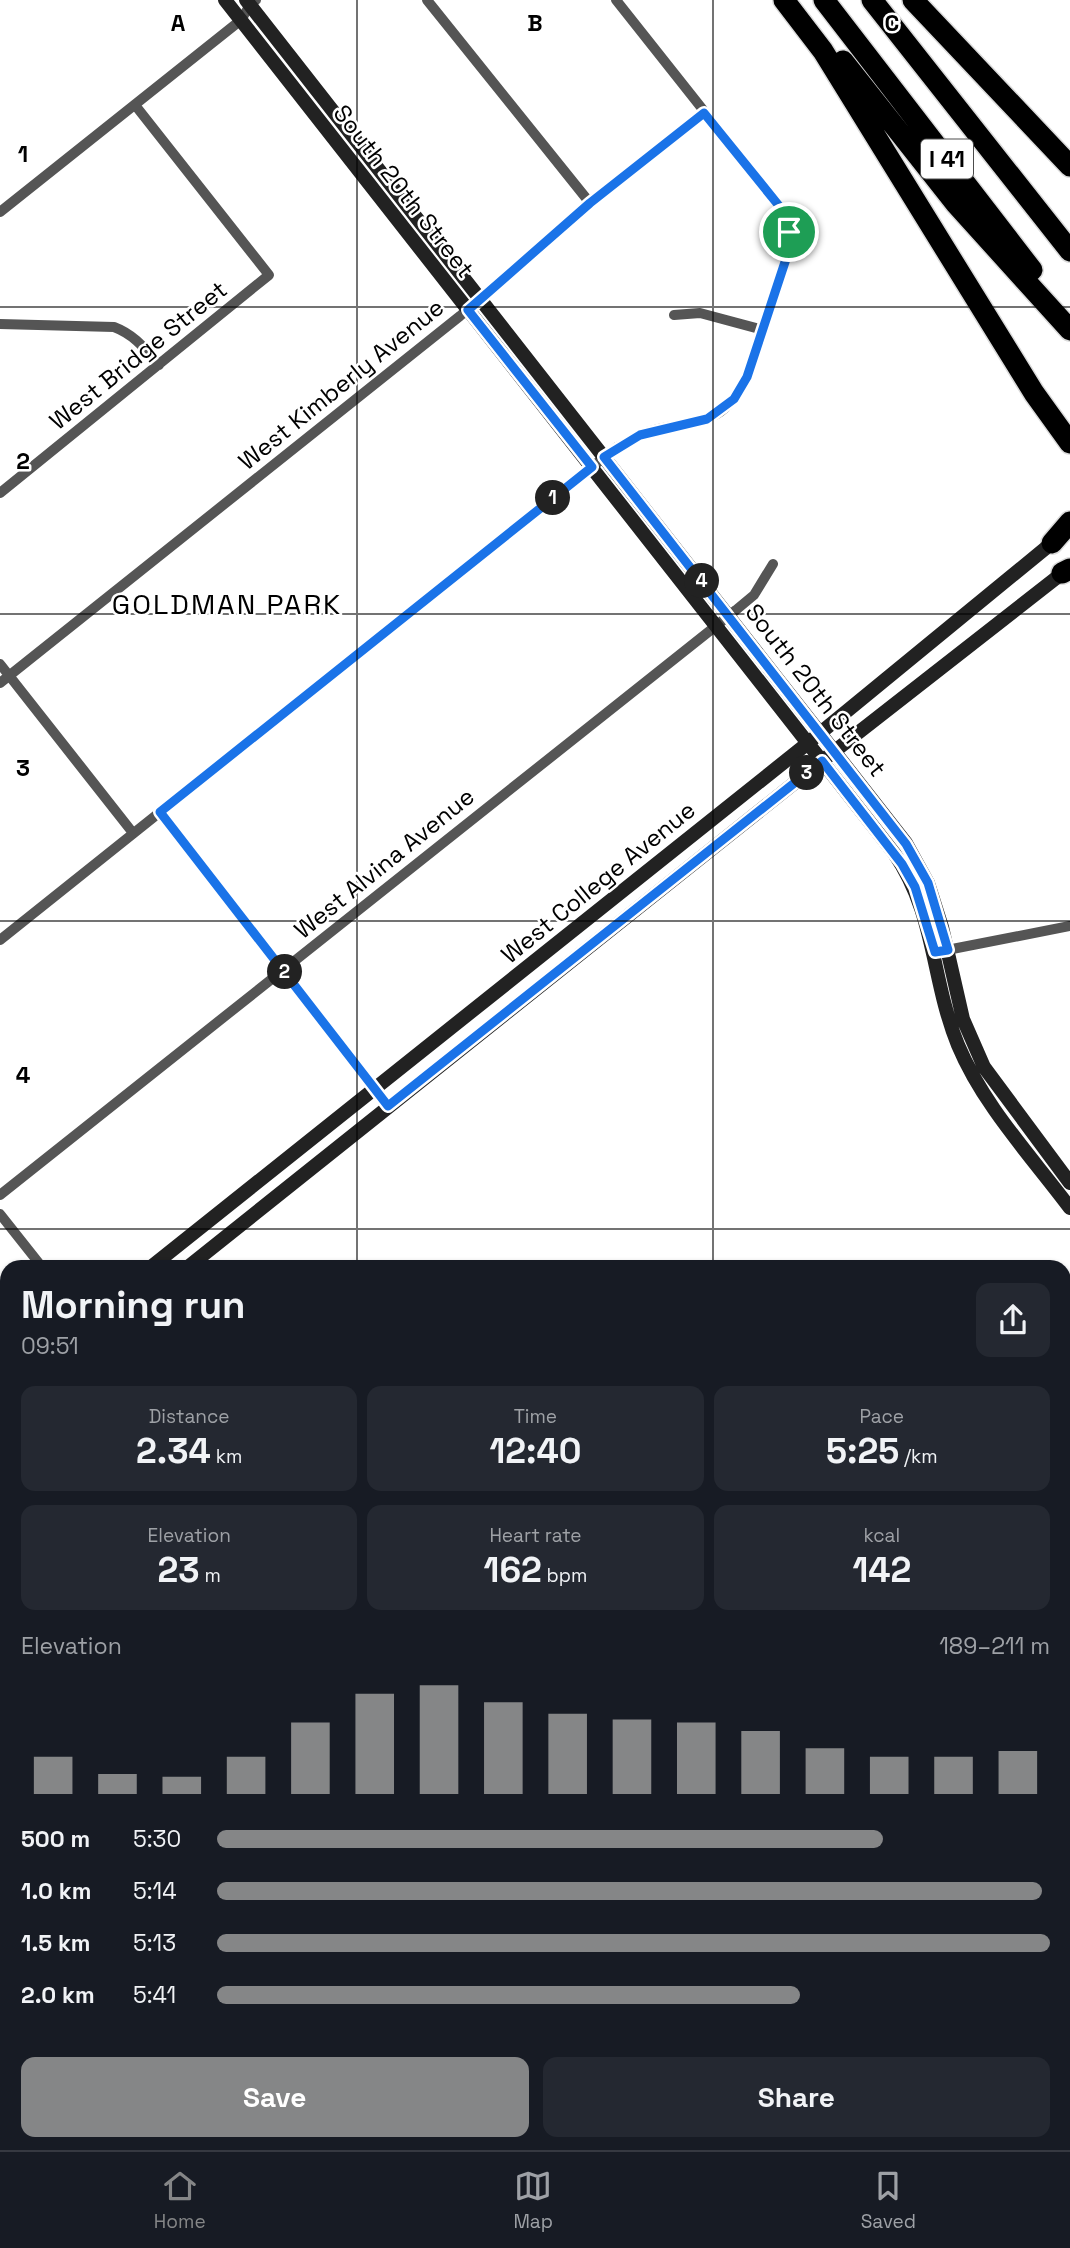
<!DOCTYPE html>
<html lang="en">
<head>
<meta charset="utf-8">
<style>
  body { margin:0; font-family:"Space Grotesk",sans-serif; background:#242831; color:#f1f3f6; height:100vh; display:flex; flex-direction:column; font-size:26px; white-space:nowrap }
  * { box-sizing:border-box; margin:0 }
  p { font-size:23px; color:#9ea1a6 }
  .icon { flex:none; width:38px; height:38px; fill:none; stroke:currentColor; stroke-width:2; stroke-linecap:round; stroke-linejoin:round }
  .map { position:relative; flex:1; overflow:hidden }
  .panel { position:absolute; left:0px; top:1260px; width:1071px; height:891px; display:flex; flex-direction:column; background:#171b24; border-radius:21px 21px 0 0; box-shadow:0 2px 5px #0004 }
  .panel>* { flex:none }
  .pin { position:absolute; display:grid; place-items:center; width:60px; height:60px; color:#fff; margin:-30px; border:4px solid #fff; border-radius:50%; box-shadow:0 2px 7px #0007 }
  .km { position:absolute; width:35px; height:35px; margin:-18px; border-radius:50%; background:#222; color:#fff; font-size:19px; line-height:35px; text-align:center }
  .round { display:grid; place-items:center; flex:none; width:74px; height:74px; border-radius:14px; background:#242831 }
  .overview { display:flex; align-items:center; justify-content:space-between; height:119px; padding:0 21px }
  h1 { font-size:38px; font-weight:600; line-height:52px }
  .metrics { display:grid; grid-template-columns:repeat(3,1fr); gap:10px; height:119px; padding:7px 21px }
  .metrics div { display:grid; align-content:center; border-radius:14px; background:#242831; text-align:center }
  .metrics b { font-size:35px; font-weight:600 }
  .metrics small { font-size:19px; font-weight:400 }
  .metrics p { font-size:19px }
  .chart { height:196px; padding:14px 21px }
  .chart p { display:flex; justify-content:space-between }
  .chart svg { width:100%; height:126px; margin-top:7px; stroke:#858687; stroke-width:6 }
  .button { display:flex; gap:14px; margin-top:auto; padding:14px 21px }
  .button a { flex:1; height:80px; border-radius:14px; background:#858687; color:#fff; font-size:28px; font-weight:600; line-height:80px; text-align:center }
  .button a+a { background:#242831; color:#f1f3f6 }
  ul { padding:0 21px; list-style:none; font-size:23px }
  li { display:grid; grid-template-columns:112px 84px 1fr; align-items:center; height:52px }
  li i { height:18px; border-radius:9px; background:#858687 }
  .tabs { display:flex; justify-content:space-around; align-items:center; height:98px; border-top:2px solid #363941; background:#171b24; font-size:19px; color:#9ea1a6 }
  .tabs a { display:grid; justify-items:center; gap:4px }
  .tabs .current { color:#858687 }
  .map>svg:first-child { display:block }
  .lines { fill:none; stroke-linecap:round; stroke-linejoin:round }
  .primary-casing { stroke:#dbdbdb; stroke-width:21 }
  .highway-casing { stroke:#dbdbdb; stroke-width:24 }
  .street { stroke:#555; stroke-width:10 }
  .secondary { stroke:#222; stroke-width:14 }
  .primary { stroke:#000; stroke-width:18 }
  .highway { stroke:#000; stroke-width:21 }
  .route-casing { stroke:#fff; stroke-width:14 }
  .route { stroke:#1a73e8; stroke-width:9 }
  .grid { fill:none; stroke:#000; stroke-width:2; stroke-opacity:0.55 }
  .labels { text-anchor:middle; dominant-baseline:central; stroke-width:5; stroke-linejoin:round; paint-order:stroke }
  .shield { fill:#fff; stroke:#4c4c4c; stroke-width:2 }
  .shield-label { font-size:23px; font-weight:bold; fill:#000 }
  .street-label { font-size:24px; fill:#000; stroke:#fff }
  .quarter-label { font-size:28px; letter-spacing:2px; fill:#000; stroke:#fff }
  .grid-label { font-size:23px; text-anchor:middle; font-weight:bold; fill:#000; stroke:#fff; stroke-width:5; stroke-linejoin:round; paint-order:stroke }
</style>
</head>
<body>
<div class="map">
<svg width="1070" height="2150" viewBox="0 0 1070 2150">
  <rect width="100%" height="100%" fill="#fff"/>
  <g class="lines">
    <g class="primary-casing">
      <path id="primary" d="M 0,1375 L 7,1370
        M 0,1498 L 7,1507
        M 0,1519 L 7,1528
        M 0,1548 L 7,1557
        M 0,1575 L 7,1584
        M 419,2144 L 424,2150
        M 435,2144 L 439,2150
        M 459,2144 L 464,2150
        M 476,2144 L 481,2150"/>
    </g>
    <g class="highway-casing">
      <path id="highway" d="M 784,0 L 823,51 L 1034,393 L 1070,443
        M 824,0 L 1032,270
        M 872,0 L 1070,251
        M 913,0 L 1070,166
        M 843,61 L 956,204 L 1070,330
        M 1052,543 L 1070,522
        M 1062,573 L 1070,569"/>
    </g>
    <path class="street" d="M 427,0 L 590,203
      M 0,212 L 241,20 L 250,5 L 256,0
      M 674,315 L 700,313 L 763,330
      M 0,324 L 114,327 C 135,335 145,349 159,365
      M 0,493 L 269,275 L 135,105
      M 0,664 L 133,833
      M 0,683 L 460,316 L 590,203 L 704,113
      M 160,812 L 388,1106
      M 0,940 L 617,447 C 625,443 633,438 641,434 C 689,416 718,435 747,378 L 786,259 C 791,239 789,225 780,207 L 616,0
      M 942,951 L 1070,926
      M 0,1195 L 736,610 L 754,595 L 773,564
      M 0,1214 L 42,1267
      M 1064,1406 L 1070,1401
      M 1064,1423 L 1070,1430
      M 1064,1659 L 1070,1685
      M 1064,1746 L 1070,1713
      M 1064,1905 L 1067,1908
      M 769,2144 L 772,2147
      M 600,2150 L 607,2144"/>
    <path class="secondary" d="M 225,0 L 894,853 C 936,914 931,979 958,1045 C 983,1105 1031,1156 1070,1208
      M 246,0 L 906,843 L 928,883 L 942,927 L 963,1019 L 984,1067 L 1070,1183
      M 151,1267 L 808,743 L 1058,538
      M 188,1267 L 822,761 L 1069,568
      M 0,1386 L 7,1381
      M 0,1420 L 7,1414"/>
    <use href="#primary" class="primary"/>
    <use href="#highway" class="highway"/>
  </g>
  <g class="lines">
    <g class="route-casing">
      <path id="route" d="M 704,113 L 780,207 L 789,232 L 786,259 L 747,377 L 734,399 L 707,419 L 640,435 L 604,457 L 906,844 L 928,883 L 948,950 L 935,952 L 915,887 L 902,864 L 822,761 L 388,1106 L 160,812 L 592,467 L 468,310 L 590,203 Z"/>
    </g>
    <use href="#route" class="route"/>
  </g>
  <path class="grid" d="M 357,0 L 357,1267M 713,0 L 713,1267M 0,307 L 1070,307M 0,614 L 1070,614M 0,921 L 1070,921M 0,1229 L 1070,1229M 0,1536 L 7,1536M 1064,1536 L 1070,1536M 0,1843 L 7,1843M 1064,1843 L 1070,1843M 357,2144 L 357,2150M 713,2144 L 713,2150"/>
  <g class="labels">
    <rect class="shield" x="921" y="139.5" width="52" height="39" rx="5"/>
    <g class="shield-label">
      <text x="947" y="159">I 41</text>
    </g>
    <g class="street-label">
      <text transform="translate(404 191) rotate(52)">South 20th Street</text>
      <text transform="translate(138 355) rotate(-39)">West Bridge Street</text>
      <text transform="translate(341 384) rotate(-39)">West Kimberly Avenue</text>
      <text transform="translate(816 690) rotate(52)">South 20th Street</text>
      <text transform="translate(384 863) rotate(-39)">West Alvina Avenue</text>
      <text transform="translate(598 882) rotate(-39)">West College Avenue</text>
    </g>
    <g class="quarter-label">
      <text x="227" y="604">GOLDMAN PARK</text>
    </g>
  </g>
  <g class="grid-label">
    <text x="178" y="31">A</text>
    <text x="535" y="31">B</text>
    <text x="892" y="31">C</text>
    <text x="23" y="162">1</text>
    <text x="23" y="469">2</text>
    <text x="23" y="776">3</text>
    <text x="23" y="1083">4</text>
  </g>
</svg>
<div class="pin" style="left:789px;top:232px;background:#1e9e55"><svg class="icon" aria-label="arrive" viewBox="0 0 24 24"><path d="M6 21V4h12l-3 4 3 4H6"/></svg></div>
<b class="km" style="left:553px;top:498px">1</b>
<b class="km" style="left:285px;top:972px">2</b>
<b class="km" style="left:807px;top:773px">3</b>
<b class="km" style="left:702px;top:581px">4</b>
<section class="panel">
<div class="overview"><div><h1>Morning run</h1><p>09:51</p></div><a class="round"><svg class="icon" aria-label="share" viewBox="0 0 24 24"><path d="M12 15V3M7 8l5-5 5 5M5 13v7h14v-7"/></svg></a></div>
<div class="metrics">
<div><p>Distance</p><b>2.34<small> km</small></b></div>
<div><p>Time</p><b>12:40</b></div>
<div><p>Pace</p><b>5:25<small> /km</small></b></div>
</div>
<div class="metrics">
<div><p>Elevation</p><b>23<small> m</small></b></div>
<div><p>Heart rate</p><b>162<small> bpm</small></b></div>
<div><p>kcal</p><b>142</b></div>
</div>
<div class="chart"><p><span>Elevation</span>189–211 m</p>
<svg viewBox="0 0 160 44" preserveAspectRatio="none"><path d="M5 44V31M15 44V37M25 44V38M35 44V31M45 44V19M55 44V9M65 44V6M75 44V12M85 44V16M95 44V18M105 44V19M115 44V22M125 44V28M135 44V31M145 44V31M155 44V29"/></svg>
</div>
<ul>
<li><b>500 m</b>5:30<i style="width:80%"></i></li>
<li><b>1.0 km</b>5:14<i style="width:99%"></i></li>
<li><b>1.5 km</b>5:13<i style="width:100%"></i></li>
<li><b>2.0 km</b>5:41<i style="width:70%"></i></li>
</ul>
<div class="button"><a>Save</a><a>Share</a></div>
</section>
</div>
<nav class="tabs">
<a class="current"><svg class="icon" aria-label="home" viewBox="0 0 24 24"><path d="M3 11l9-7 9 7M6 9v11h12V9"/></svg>Home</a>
<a><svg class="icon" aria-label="map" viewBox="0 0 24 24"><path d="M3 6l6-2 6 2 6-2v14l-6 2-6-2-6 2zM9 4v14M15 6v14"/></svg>Map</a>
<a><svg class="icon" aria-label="saved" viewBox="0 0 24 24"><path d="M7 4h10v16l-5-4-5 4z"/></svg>Saved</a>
</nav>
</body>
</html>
